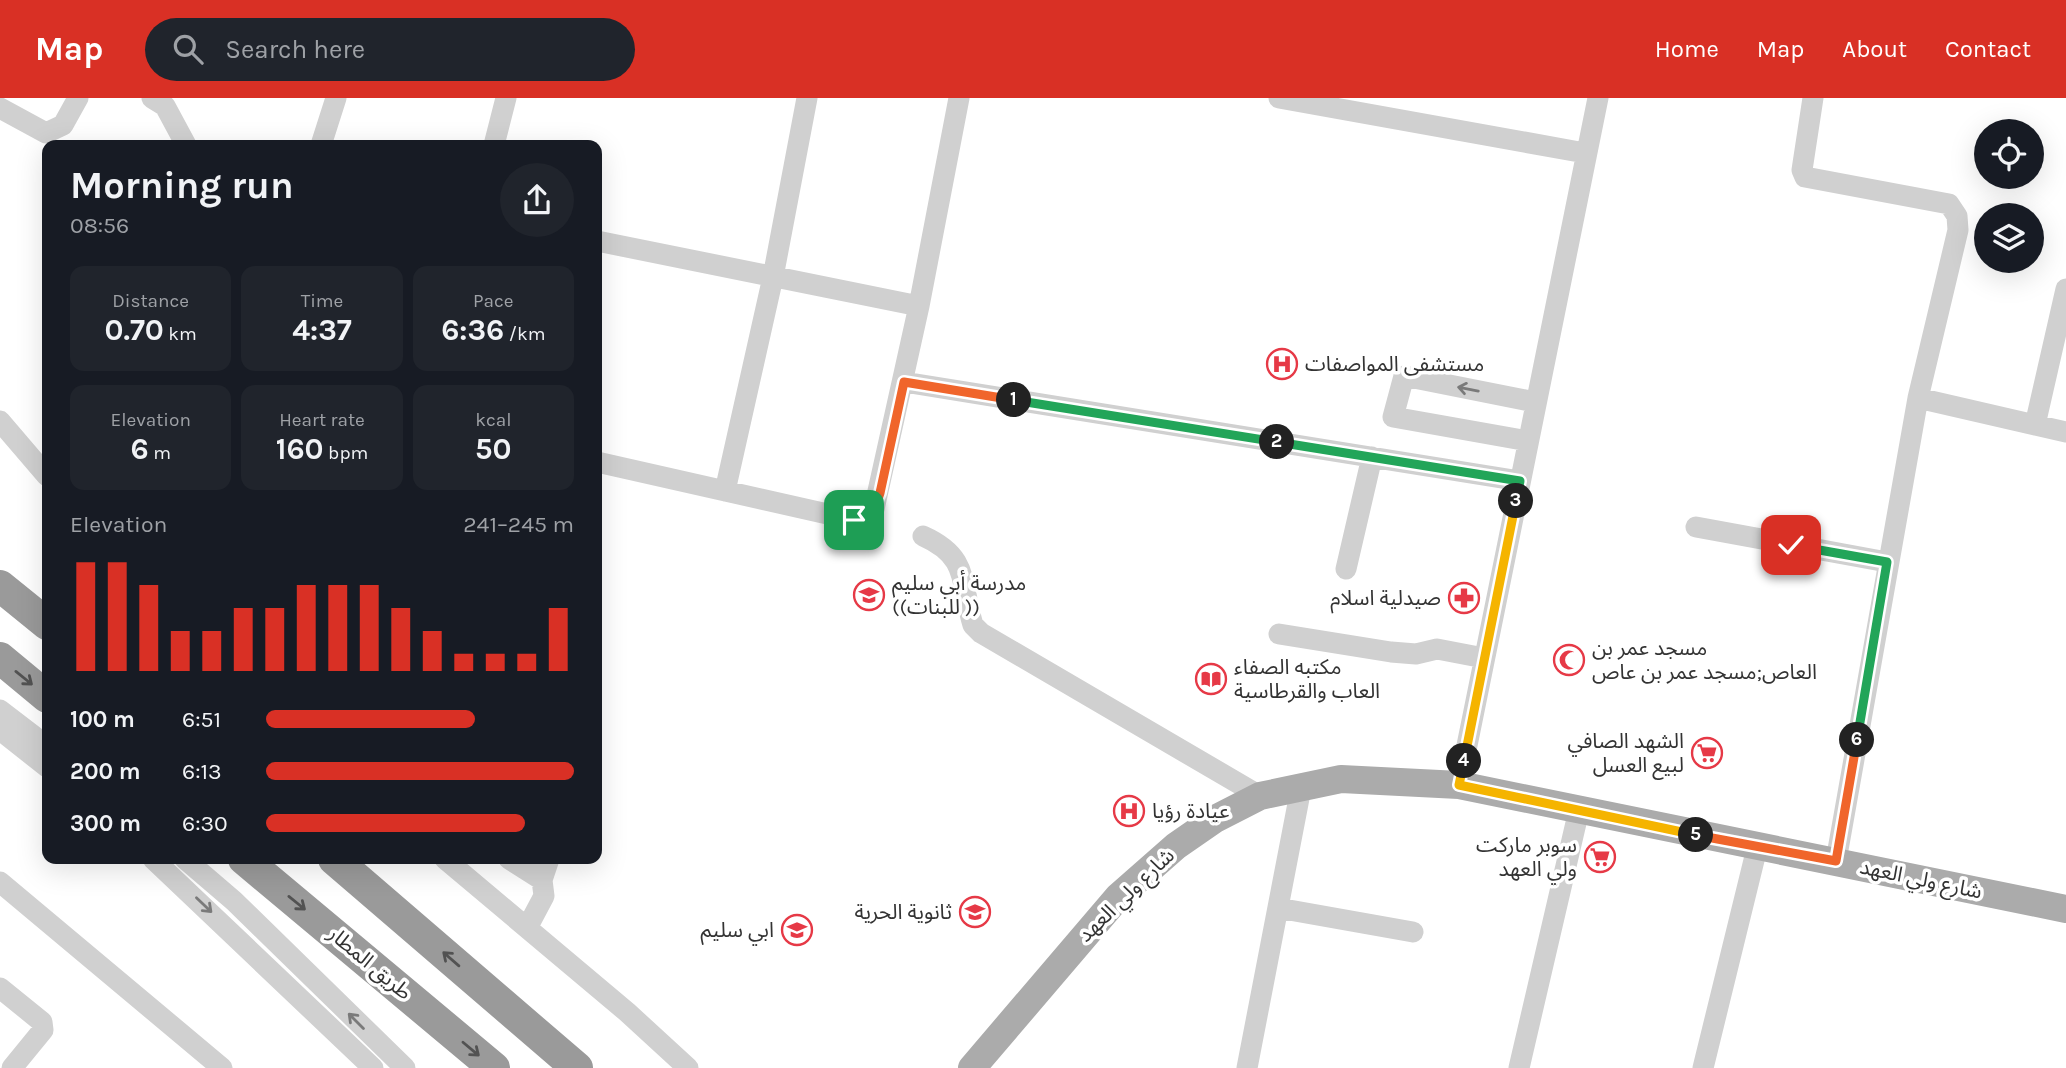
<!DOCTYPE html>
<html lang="en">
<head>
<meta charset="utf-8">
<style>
  body { margin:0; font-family:Karla,"Noto Sans Arabic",sans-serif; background:#20242c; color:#f1f3f6; height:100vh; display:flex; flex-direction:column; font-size:26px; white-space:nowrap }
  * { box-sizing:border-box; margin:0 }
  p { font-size:23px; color:#9ea1a6 }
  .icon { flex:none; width:38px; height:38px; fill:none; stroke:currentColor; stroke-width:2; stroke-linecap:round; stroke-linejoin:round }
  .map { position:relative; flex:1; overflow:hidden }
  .sheet { position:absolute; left:42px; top:42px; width:560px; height:724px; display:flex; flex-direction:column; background:#171b24; border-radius:14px; box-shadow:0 7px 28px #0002 }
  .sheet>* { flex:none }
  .tools { position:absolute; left:1974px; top:21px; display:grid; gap:14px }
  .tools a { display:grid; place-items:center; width:70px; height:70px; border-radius:50%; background:#171b24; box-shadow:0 7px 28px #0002; font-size:35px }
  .pin { position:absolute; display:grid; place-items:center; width:60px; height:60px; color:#fff; margin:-30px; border-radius:14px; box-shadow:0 4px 10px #0006 }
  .km { position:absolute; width:35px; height:35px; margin:-18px; border-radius:50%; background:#222; color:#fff; font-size:19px; line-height:35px; text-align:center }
  .round { display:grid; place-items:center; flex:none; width:74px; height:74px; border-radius:37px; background:#20242c }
  .headline { display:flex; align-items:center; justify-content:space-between; height:119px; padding:0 28px }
  h1 { font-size:38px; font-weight:700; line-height:52px }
  .metrics { display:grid; grid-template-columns:repeat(3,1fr); gap:10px; height:119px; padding:7px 28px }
  .metrics div { display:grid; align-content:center; border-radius:14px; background:#20242c; text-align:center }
  .metrics b { font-size:30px; font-weight:700 }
  .metrics small { font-size:19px; font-weight:400 }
  .metrics p { font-size:19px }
  .chart { height:196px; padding:14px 28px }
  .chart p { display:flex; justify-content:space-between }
  .chart svg { width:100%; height:126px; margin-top:7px; stroke:#d93025; stroke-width:6 }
  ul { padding:0 28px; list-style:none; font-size:23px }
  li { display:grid; grid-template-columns:112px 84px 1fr; align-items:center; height:52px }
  li i { height:18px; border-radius:9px; background:#d93025 }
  header { display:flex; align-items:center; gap:42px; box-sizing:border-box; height:98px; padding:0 35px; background:#d93025; color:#fff }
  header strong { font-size:33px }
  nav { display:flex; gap:38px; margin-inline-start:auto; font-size:24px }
  .search { width:490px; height:63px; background:#20242c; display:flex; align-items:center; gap:18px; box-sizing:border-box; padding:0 24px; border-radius:38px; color:#9ea1a6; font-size:26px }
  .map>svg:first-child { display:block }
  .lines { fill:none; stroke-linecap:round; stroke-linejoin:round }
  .minor { stroke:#d0d0d0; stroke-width:21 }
  .major { stroke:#ababab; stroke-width:28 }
  .highway { stroke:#9a9a9a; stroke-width:32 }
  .oneway { stroke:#7a7a7a }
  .oneway2 { stroke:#525252 }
  .split-1-casing { stroke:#fff; stroke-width:14 }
  .split-2-casing { stroke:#fff; stroke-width:14 }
  .split-3-casing { stroke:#fff; stroke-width:14 }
  .split-4-casing { stroke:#fff; stroke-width:14 }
  .split-5-casing { stroke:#fff; stroke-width:14 }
  .split-6-casing { stroke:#fff; stroke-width:14 }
  .split-7-casing { stroke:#fff; stroke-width:14 }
  .split-1 { stroke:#f0652b; stroke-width:9 }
  .split-2 { stroke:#22a559; stroke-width:9 }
  .split-3 { stroke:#22a559; stroke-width:9 }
  .split-4 { stroke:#f5b400; stroke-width:9 }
  .split-5 { stroke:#f5b400; stroke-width:9 }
  .split-6 { stroke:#f0652b; stroke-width:9 }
  .split-7 { stroke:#22a559; stroke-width:9 }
  .labels { text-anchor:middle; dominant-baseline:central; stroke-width:7; stroke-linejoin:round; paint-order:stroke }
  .poi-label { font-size:21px; fill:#333; stroke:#fff; text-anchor:start }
  .street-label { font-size:21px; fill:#333; stroke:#fff }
</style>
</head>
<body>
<header>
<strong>Map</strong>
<div class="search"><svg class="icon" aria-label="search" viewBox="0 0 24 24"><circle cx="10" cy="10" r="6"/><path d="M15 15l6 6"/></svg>Search here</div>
<nav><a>Home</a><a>Map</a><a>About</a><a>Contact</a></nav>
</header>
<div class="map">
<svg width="2066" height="970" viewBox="0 0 2066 970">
  <rect width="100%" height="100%" fill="#fff"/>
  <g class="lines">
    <path class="minor" d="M 152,0 L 165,8 L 186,47
      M 1279,0 L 1585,55
      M 1813,0 L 1802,72 L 1805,79 L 1949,106 L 1957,118 L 1958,132 L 1918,300 L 1836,763
      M 0,10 L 46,35 L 63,27 L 78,0
      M 321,47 L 336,0
      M 494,47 L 506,0
      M 597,143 L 919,208
      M 904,284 L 1520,383
      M 1918,300 L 2066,334
      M 0,323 L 47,378
      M 2035,327 L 2066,191
      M 1528,343 L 1393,319 L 1404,278 L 1535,304
      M 597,364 L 854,422 L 863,420 L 874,411 L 919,208 L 959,0
      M 725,393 L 773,179 L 807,0
      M 1696,429 L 1887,464
      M 923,438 C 970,459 960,484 973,527 L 981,535 L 1260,698
      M 1346,471 L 1372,359
      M 1279,536 L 1391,554 L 1416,556 L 1437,551 L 1484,560
      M 0,612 L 47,648
      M 0,632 L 47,669
      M 1459,687 L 1598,0
      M 153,761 L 373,970
      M 185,761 L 234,803 L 405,970
      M 445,761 L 627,914 L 688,970
      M 509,761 L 542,782
      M 0,784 L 222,970
      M 1278,810 L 1413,834
      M 527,830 L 544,798 L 542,782 L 549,761
      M 0,890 L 42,924 L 43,932 L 12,970
      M 1247,970 L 1301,690
      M 1519,970 L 1579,712
      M 1703,970 L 1757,750"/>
    <path class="major" d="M 972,970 L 1118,799 L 1176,748 L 1215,721 L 1260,698 L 1341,681 L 1459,687 L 2066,811"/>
    <path class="highway" d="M 0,488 L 47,526
      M 0,560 L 47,599
      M 244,761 L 494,970
      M 334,761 L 577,970"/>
  </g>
  <defs><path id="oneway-shaft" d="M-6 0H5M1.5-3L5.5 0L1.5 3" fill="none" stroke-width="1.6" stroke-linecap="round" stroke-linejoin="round" transform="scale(1.75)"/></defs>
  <g class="oneway">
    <use href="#oneway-shaft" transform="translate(1468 291) rotate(-169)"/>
    <use href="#oneway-shaft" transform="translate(204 807) rotate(44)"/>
    <use href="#oneway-shaft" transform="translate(356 923) rotate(-135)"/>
  </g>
  <g class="oneway2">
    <use href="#oneway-shaft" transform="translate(24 580) rotate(39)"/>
    <use href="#oneway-shaft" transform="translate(297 805) rotate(39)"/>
    <use href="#oneway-shaft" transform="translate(451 861) rotate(-139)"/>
    <use href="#oneway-shaft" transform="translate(471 951) rotate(40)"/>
  </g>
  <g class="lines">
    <g class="split-1-casing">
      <path id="split-1" d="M 854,422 C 870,418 875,410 880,395 L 904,284 L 1014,302"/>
    </g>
    <g class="split-2-casing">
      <path id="split-2" d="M 1014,302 L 1277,344"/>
    </g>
    <g class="split-3-casing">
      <path id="split-3" d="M 1277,344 L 1520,383 L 1516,403"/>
    </g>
    <g class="split-4-casing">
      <path id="split-4" d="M 1464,663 L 1516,403"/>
    </g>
    <g class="split-5-casing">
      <path id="split-5" d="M 1464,663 L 1459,687 L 1696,737"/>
    </g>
    <g class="split-6-casing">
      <path id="split-6" d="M 1696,737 L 1836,763 L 1857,642"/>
    </g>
    <g class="split-7-casing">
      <path id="split-7" d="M 1791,447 L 1887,464 L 1857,642"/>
    </g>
    <use href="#split-1" class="split-1"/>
    <use href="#split-2" class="split-2"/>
    <use href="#split-3" class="split-3"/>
    <use href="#split-4" class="split-4"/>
    <use href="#split-5" class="split-5"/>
    <use href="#split-6" class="split-6"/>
    <use href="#split-7" class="split-7"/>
  </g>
  <defs>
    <g id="hospital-ring" transform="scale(1.575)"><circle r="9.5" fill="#fff" stroke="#e63946" stroke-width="1.5"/><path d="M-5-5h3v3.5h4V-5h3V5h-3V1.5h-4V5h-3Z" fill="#e63946"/></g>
    <g id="school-ring" transform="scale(1.575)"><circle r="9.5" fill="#fff" stroke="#e63946" stroke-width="1.5"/><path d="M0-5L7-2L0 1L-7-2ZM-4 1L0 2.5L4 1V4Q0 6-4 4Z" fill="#e63946"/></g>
    <g id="pharmacy-ring" transform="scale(1.575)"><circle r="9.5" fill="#fff" stroke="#e63946" stroke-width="1.5"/><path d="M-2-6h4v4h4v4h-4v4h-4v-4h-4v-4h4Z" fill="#e63946"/></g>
    <g id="mosque-ring" transform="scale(1.575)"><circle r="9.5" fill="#fff" stroke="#e63946" stroke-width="1.5"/><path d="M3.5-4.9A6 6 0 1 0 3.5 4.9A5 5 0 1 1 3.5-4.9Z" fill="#e63946"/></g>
    <g id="library-ring" transform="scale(1.575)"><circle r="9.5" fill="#fff" stroke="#e63946" stroke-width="1.5"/><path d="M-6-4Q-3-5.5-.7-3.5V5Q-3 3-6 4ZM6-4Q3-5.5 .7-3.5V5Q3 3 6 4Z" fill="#e63946"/></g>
    <g id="supermarket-ring" transform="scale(1.575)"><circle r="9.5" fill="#fff" stroke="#e63946" stroke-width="1.5"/><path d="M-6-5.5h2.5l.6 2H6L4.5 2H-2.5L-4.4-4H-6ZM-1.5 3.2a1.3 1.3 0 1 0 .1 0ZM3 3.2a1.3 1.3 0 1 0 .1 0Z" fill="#e63946"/></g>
  </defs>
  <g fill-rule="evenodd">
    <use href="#hospital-ring" x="1282" y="266"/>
    <use href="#school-ring" x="869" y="497"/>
    <use href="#pharmacy-ring" x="1464" y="500"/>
    <use href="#mosque-ring" x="1569" y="562"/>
    <use href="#library-ring" x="1211" y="581"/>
    <use href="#supermarket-ring" x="1707" y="655"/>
    <use href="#hospital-ring" x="1129" y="713"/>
    <use href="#supermarket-ring" x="1600" y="759"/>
    <use href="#school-ring" x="975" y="814"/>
    <use href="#school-ring" x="797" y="832"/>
  </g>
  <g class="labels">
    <g class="poi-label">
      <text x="1305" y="266">مستشفى المواصفات</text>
      <text x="892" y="485">مدرسة أبي سليم<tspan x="892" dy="24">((للبنات ))</tspan></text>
      <text x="1441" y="500" text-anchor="end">صيدلية اسلام</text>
      <text x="1592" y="550">مسجد عمر بن<tspan x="1592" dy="24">العاص;مسجد عمر بن عاص</tspan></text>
      <text x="1234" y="569">مكتبه الصفاء<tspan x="1234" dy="24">العاب والقرطاسية</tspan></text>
      <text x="1684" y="643" text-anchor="end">الشهد الصافي<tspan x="1684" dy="24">لبيع العسل</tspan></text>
      <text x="1152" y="713">عيادة رؤيا</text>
      <text x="1577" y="747" text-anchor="end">سوبر ماركت<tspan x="1577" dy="24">ولي العهد</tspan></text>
      <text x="952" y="814" text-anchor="end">ثانوية الحرية</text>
      <text x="774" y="832" text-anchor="end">ابي سليم</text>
    </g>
    <g class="street-label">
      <text transform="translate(1921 781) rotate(12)">شارع ولي العهد</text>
      <text transform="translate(1126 797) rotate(-44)">شارع ولي العهد</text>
      <text transform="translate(370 865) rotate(40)">طريق المطار</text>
    </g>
  </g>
</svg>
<div class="tools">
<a><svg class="icon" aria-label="locate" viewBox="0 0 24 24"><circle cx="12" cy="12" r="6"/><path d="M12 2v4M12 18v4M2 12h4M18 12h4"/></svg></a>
<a><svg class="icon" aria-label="layers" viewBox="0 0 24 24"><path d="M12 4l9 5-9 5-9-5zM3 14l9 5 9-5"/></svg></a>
</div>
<div class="pin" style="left:854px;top:422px;background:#1e9e55"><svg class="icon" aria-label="arrive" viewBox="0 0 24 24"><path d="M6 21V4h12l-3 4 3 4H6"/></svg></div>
<div class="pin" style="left:1791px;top:447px;background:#d93025"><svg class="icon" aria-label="check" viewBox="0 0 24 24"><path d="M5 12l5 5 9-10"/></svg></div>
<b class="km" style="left:1014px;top:302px">1</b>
<b class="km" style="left:1277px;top:344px">2</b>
<b class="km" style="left:1516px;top:403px">3</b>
<b class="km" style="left:1464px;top:663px">4</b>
<b class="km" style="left:1696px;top:737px">5</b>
<b class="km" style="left:1857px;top:642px">6</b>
<section class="sheet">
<div class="headline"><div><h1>Morning run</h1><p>08:56</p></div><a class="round"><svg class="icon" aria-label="share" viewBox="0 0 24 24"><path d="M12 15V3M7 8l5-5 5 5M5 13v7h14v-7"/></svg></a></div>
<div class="metrics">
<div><p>Distance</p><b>0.70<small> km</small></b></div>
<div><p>Time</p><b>4:37</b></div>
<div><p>Pace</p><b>6:36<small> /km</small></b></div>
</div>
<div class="metrics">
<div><p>Elevation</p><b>6<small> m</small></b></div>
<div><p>Heart rate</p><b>160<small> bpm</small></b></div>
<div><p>kcal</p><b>50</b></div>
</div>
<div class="chart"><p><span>Elevation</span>241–245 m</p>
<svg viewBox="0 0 160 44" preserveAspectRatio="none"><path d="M5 44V6M15 44V6M25 44V14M35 44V30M45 44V30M55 44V22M65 44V22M75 44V14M85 44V14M95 44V14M105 44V22M115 44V30M125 44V38M135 44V38M145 44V38M155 44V22"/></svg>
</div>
<ul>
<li><b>100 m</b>6:51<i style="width:68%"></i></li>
<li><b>200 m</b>6:13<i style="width:100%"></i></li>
<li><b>300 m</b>6:30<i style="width:84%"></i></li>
</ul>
</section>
</div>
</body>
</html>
